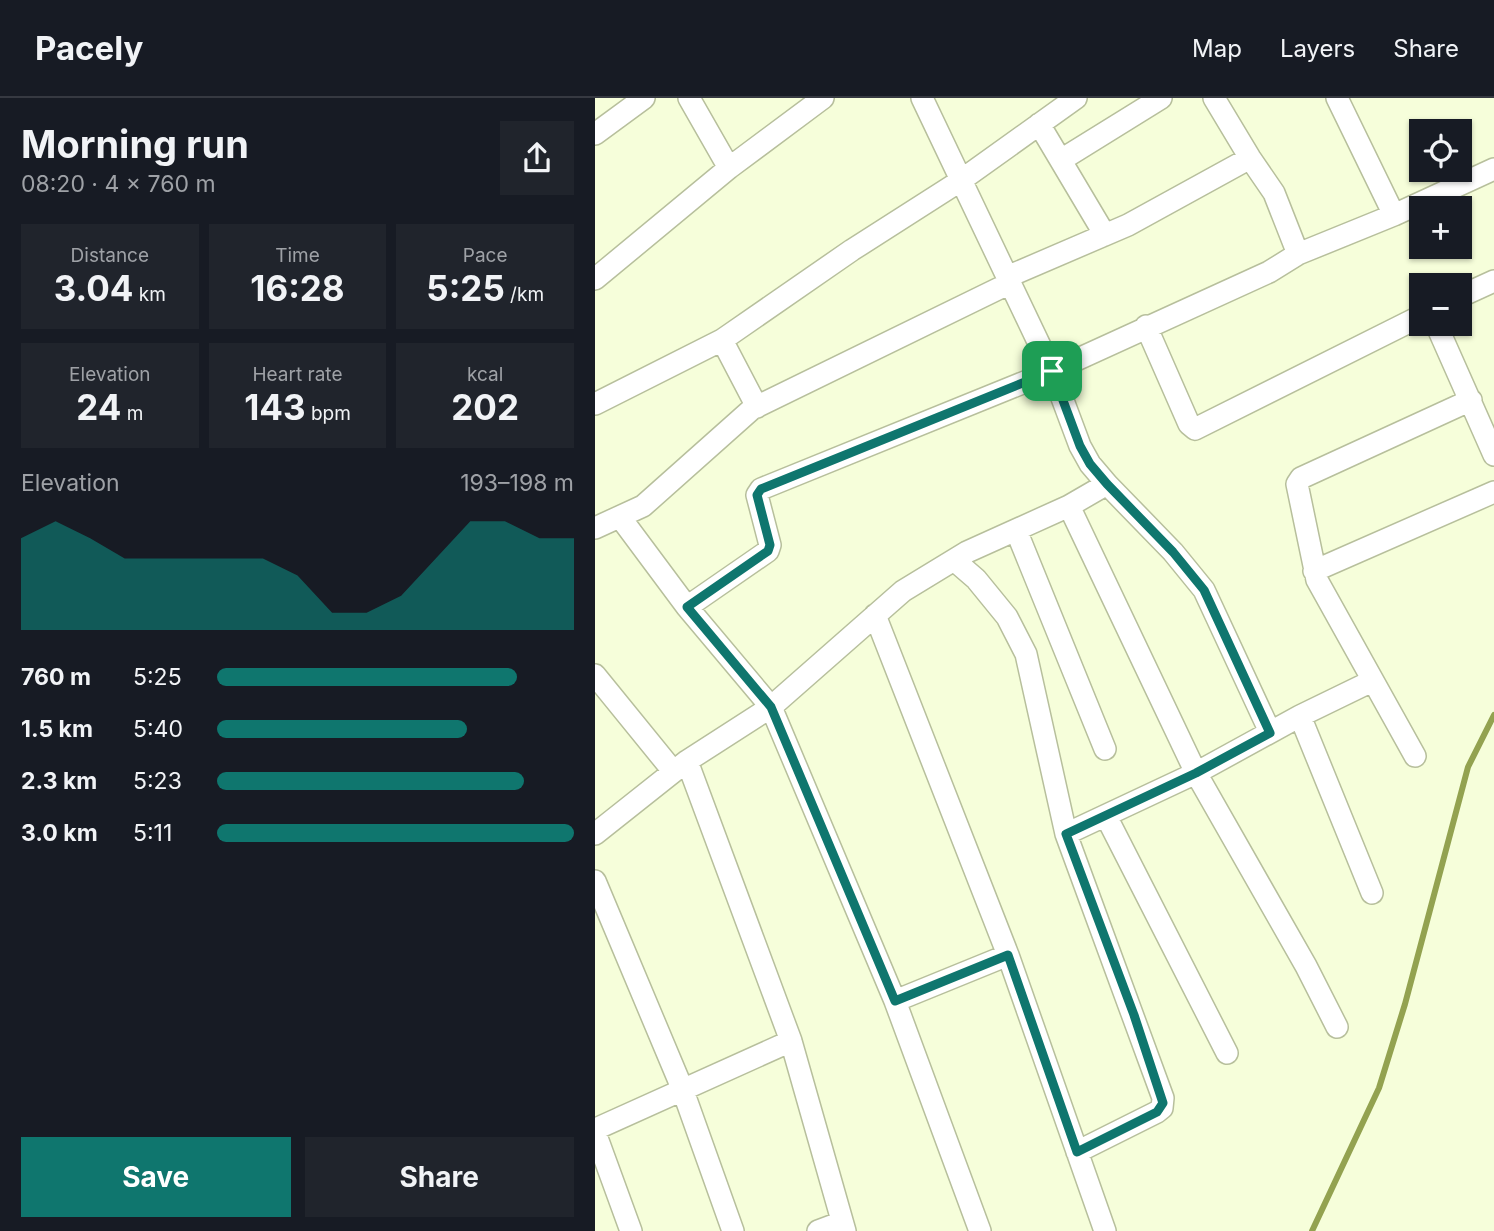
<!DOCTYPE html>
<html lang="en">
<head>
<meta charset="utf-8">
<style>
  body { margin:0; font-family:Inter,sans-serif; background:#20242c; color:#f1f3f6; height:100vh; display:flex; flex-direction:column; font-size:26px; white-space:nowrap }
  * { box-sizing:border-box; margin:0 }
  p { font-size:23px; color:#9ea1a6 }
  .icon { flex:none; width:38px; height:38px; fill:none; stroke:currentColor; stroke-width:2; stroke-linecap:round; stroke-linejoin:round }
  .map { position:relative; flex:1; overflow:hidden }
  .panel { display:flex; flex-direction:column; background:#171b24; width:595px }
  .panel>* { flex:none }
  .buttons { position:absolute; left:814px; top:21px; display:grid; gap:14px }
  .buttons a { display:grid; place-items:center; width:63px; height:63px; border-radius:0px; background:#171b24; box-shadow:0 2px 5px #0004; font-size:35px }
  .pin { position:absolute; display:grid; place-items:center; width:60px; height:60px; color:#fff; margin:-30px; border-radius:14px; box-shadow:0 4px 10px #0006 }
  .round { display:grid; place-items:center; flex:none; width:74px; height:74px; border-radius:0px; background:#20242c }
  .overview { display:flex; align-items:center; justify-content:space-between; height:119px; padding:0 21px }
  h1 { font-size:38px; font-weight:700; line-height:52px }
  .figures { display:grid; grid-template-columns:repeat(3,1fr); gap:10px; height:119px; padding:7px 21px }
  .figures div { display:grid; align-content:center; border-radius:0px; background:#20242c; text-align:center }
  .figures b { font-size:35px; font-weight:700 }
  .figures small { font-size:19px; font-weight:400 }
  .figures p { font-size:19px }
  .chart { height:196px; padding:14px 21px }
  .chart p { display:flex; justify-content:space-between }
  .chart svg { width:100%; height:126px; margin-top:7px; fill:#0f766e; opacity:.7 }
  .cta { display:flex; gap:14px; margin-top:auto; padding:14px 21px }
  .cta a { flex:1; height:80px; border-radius:0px; background:#0f766e; color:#fff; font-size:28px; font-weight:700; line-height:80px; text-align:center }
  .cta a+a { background:#20242c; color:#f1f3f6 }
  ul { padding:0 21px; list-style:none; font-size:23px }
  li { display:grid; grid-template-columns:112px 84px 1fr; align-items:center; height:52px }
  li i { height:18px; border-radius:9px; background:#0f766e }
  header { display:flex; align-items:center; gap:42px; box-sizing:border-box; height:98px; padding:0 35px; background:#171b24; border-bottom:2px solid #363941 }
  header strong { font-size:33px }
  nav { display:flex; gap:38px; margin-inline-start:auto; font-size:24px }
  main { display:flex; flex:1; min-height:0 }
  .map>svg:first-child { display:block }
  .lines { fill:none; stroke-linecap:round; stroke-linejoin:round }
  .stream { stroke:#93a250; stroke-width:6 }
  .street-casing { stroke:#b7bf9c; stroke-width:24 }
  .street { stroke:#fff; stroke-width:21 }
  .route-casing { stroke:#fff; stroke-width:14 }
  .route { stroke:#0f766e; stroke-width:9 }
</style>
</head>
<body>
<header>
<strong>Pacely</strong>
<nav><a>Map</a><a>Layers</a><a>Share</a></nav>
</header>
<main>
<section class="panel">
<div class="overview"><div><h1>Morning run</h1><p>08:20 · 4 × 760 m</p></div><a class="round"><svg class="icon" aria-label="share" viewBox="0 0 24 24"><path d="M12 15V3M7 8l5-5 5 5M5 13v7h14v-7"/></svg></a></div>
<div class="figures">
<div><p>Distance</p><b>3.04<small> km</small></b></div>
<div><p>Time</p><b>16:28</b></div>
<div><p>Pace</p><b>5:25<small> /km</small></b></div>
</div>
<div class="figures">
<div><p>Elevation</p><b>24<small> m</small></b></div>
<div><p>Heart rate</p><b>143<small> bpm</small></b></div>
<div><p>kcal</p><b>202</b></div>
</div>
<div class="chart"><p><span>Elevation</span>193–198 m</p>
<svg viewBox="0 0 160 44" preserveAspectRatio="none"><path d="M0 44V12L10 6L20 12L30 19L40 19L50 19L60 19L70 19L80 25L90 38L100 38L110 32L120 19L130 6L140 6L150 12L160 12V44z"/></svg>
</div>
<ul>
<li><b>760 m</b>5:25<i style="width:84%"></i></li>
<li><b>1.5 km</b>5:40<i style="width:70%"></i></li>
<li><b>2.3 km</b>5:23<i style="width:86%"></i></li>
<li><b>3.0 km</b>5:11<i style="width:100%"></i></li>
</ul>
<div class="cta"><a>Save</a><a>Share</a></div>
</section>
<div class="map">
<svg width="899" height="1133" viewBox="0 0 899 1133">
  <rect width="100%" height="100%" fill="#f6feda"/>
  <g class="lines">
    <path class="stream" d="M 717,1133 L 784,990 L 810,906 L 873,669 L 899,617"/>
    <g class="street-casing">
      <path id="street" d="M 94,0 L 134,70 L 228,0
        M 327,0 L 457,273 L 485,348 L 495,366 L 512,386 L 474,408 L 372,454 L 308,493 L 176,609 L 300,903 L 385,1133
        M 742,0 L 799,117
        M 444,26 L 510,137
        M 0,36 L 49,0
        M 466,62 L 566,0
        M 703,156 L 799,117 L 899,71
        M 412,179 L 533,127 L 655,60
        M 0,181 L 134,70
        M 864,199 L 899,183
        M 841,226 L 899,357
        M 551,228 L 594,326 L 600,331 L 826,218
        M 127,242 L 162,309
        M 0,306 L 127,242 L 257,152 L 365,83 L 481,0
        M 512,386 L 578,454 L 609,492 L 675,634
        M 474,408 L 601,675 L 711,868 L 742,929
        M 0,430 L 48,408 L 157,311 L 415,185
        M 421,432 L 510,651
        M 359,462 L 381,481 L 412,519 L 431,556 L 471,736 L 568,1000 L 567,1010 L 562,1014 L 482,1054
        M 719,473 L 899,394
        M 92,509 L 173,453 L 175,447 L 162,397 L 166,391 L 457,273 L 674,174 L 703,156 L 679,95 L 655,60 L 619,0
        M 280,517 L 413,857 L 510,1133
        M 0,577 L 78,673
        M 705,618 L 777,795
        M 820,658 L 722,482 L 702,386 L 706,380 L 876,302
        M 92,663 L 196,943 L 250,1133
        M 511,718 L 632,955
        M 0,736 L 92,663 L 176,609 L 92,509 L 25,419
        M 471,736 L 601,675 L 705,618 L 777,583
        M 0,783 L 87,990 L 138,1133
        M 300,903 L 413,857
        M 36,1133 L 1,1037 L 3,1030 L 196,943
        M 223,1133 L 247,1124"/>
    </g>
    <use href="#street" class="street"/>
  </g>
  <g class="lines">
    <g class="route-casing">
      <path id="route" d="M 457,273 L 485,348 L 495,366 L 512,386 L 578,454 L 609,492 L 675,635 L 601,675 L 471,736 L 539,917 L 568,1005 L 562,1014 L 482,1054 L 413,857 L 300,903 L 176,609 L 92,509 L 173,453 L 175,447 L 162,397 L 166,391 Z"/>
    </g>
    <use href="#route" class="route"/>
  </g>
</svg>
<div class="buttons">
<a><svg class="icon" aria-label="locate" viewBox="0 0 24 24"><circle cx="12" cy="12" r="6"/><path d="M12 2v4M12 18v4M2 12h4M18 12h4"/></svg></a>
<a>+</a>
<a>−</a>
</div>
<div class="pin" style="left:457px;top:273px;background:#1e9e55"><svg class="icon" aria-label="arrive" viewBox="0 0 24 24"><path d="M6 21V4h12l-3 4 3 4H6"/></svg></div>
</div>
</main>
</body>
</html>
